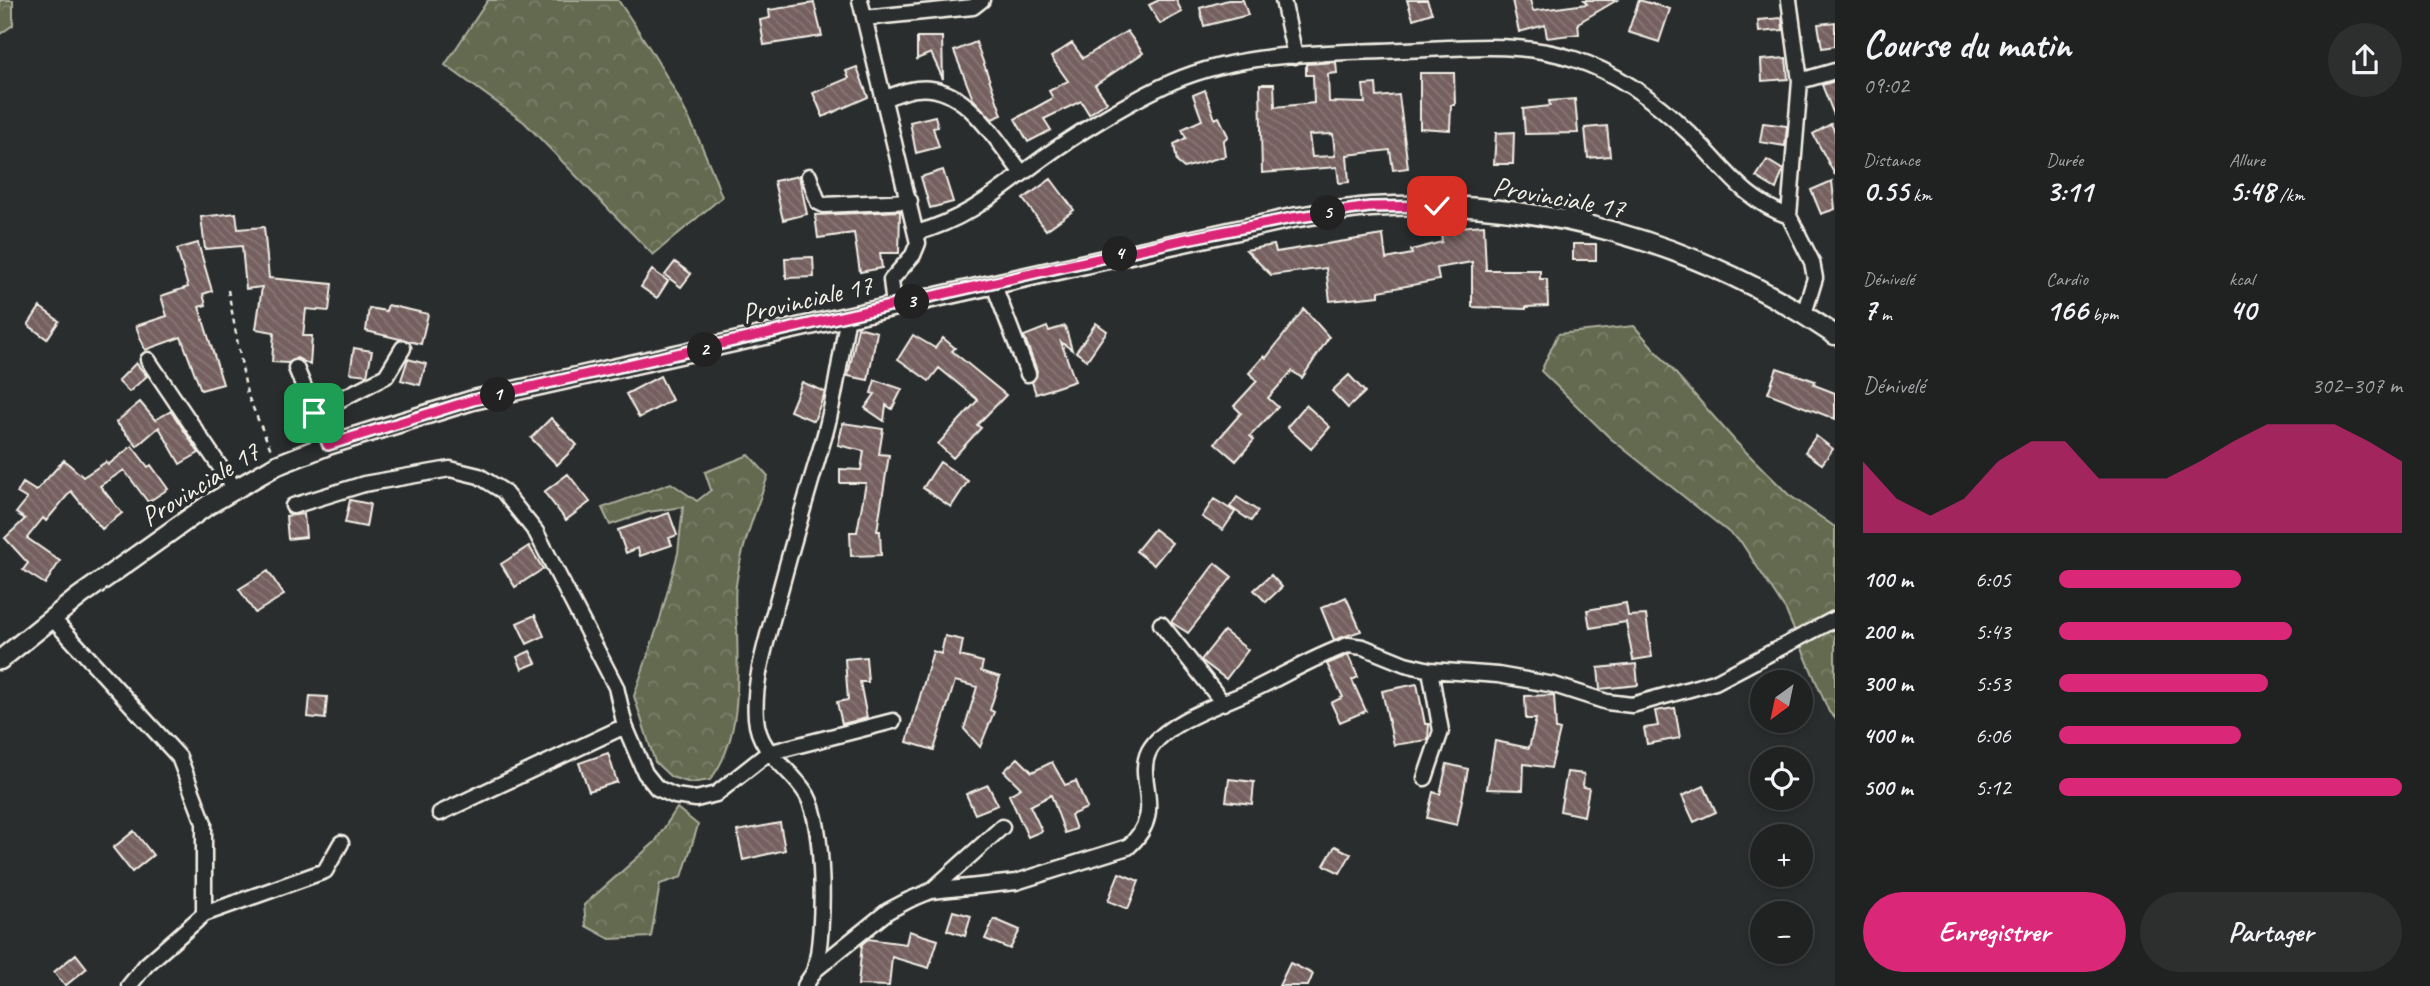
<!DOCTYPE html>
<html lang="fr">
<head>
<meta charset="utf-8">
<style>
  body { margin:0; font-family:Caveat,sans-serif; background:#2d2f2f; color:#f1f3f6; height:100vh; display:flex; flex-direction:column; font-size:26px; white-space:nowrap }
  * { box-sizing:border-box; margin:0 }
  p { font-size:23px; color:#a2a4a5 }
  .icon { flex:none; width:38px; height:38px; fill:none; stroke:currentColor; stroke-width:2; stroke-linecap:round; stroke-linejoin:round }
  .map { position:relative; flex:1; overflow:hidden }
  .drawer { display:flex; flex-direction:column; background:#202222; width:595px }
  .drawer>* { flex:none }
  .needle { width:46px; rotate:213deg }
  .buttons { position:absolute; left:1750px; top:670px; display:grid; gap:14px }
  .buttons a { display:grid; place-items:center; width:63px; height:63px; border-radius:50%; background:#202222; box-shadow:0 4px 10px #0003,0 0 0 2px #3d3f40; font-size:35px }
  .pin { position:absolute; display:grid; place-items:center; width:60px; height:60px; color:#fff; margin:-30px; border-radius:14px; box-shadow:0 4px 10px #0006 }
  .km { position:absolute; width:35px; height:35px; margin:-18px; border-radius:50%; background:#222; color:#fff; font-size:19px; line-height:35px; text-align:center }
  .round { display:grid; place-items:center; flex:none; width:74px; height:74px; border-radius:37px; background:#2d2f2f }
  .head { display:flex; align-items:center; justify-content:space-between; height:119px; padding:0 28px }
  h1 { font-size:38px; font-weight:700; line-height:52px }
  .stats { display:grid; grid-template-columns:repeat(3,1fr); gap:10px; height:119px; padding:7px 28px }
  .stats div { display:grid; align-content:center }
  .stats b { font-size:30px; font-weight:700 }
  .stats small { font-size:19px; font-weight:400 }
  .stats p { font-size:19px }
  .chart { height:196px; padding:14px 28px }
  .chart p { display:flex; justify-content:space-between }
  .chart svg { width:100%; height:126px; margin-top:7px; fill:#db2777; opacity:.7 }
  .action { display:flex; gap:14px; margin-top:auto; padding:14px 28px }
  .action a { flex:1; height:80px; border-radius:42px; background:#db2777; color:#fff; font-size:28px; font-weight:700; line-height:80px; text-align:center }
  .action a+a { background:#2d2f2f; color:#f1f3f6 }
  ul { padding:0 28px; list-style:none; font-size:23px }
  li { display:grid; grid-template-columns:112px 84px 1fr; align-items:center; height:52px }
  li i { height:18px; border-radius:9px; background:#db2777 }
  main { display:flex; flex:1; min-height:0 }
  .map>svg:first-child { display:block }
  .forest { fill:url(#forest-crowns); stroke:#acae9c; stroke-width:2 }
  .building { fill:url(#building-back-hatch); stroke:#f4f1e8; stroke-width:2; fill-rule:evenodd }
  .lines { fill:none; stroke-linecap:round; stroke-linejoin:round }
  .minor-casing { stroke:#f4f1e8; stroke-width:19 }
  .major-casing { stroke:#f4f1e8; stroke-width:23 }
  .path { stroke:#f4f1e8; stroke-width:2.5; stroke-dasharray:5 5; stroke-linecap:butt }
  .minor { stroke:#2a2d2e; stroke-width:14 }
  .major { stroke:#2a2d2e; stroke-width:18 }
  .route-casing { stroke:#fff; stroke-width:14 }
  .route { stroke:#db2777; stroke-width:9 }
  .labels { text-anchor:middle; dominant-baseline:central; stroke-width:7; stroke-linejoin:round; paint-order:stroke }
  .street-label { font-size:28px; fill:#f4f1e8; stroke:#2a2d2e }
</style>
</head>
<body>
<main>
<div class="map">
<svg width="1835" height="986" viewBox="0 0 1835 986">
  <defs>
    <pattern id="forest-crowns" width="20" height="18" patternUnits="userSpaceOnUse" patternTransform="scale(1.75)"><rect width="20" height="18" fill="#646a50"/><path d="M2 6a3 3 0 1 1 6 0M12 15a3 3 0 1 1 6 0" fill="none" stroke="#7b8069"/></pattern>
    <pattern id="building-back-hatch" width="6" height="6" patternUnits="userSpaceOnUse" patternTransform="scale(1.75)"><rect width="6" height="6" fill="#74605f"/><path d="M-1 5l2 2M0 0l6 6M5-1l2 2" fill="none" stroke="#887776"/></pattern>
  </defs>
  <rect width="100%" height="100%" fill="#2a2d2e"/>
  <filter id="ink" filterUnits="userSpaceOnUse"><feTurbulence type="fractalNoise" baseFrequency=".0143" numOctaves="2"/><feDisplacementMap in="SourceGraphic" scale="14" xChannelSelector="R" yChannelSelector="G"/><feConvolveMatrix kernelMatrix="1 2 1 2 8 2 1 2 1" color-interpolation-filters="sRGB"/></filter>
  <g filter="url(#ink)">
    <path class="forest" d="M 0,0 L 13,0 L 13,25 L 0,34 Z
      M 488,0 L 618,0 C 663,66 695,121 722,197 L 653,255 L 524,122 L 445,65 Z
      M 1634,326 L 1736,442 L 1789,495 L 1835,527 L 1835,718 L 1829,712 L 1786,611 L 1741,542 L 1610,438 L 1541,371 L 1558,334 Z
      M 749,455 L 768,476 C 755,512 741,548 736,585 C 734,599 736,615 737,629 C 738,678 742,740 710,780 L 691,783 L 671,777 L 655,762 L 634,696 L 660,619 L 678,553 L 683,507 L 648,512 L 610,525 L 602,508 L 671,483 L 697,501 L 711,490 L 705,472 Z
      M 677,808 L 698,825 L 682,877 L 660,884 L 651,937 L 610,939 L 586,926 L 584,905 L 655,842 Z"/>
    <path class="building" d="M 1159,0 L 1176,0 L 1182,12 L 1160,24 L 1149,5 Z
      M 1228,0 L 1243,0 L 1248,15 L 1204,26 L 1200,8 Z
      M 1407,0 L 1427,0 L 1432,13 L 1413,19 Z
      M 1512,0 L 1530,0 L 1533,11 L 1587,4 L 1584,0 L 1617,0 L 1578,23 L 1579,34 L 1547,38 L 1545,25 L 1519,32 Z
      M 1639,0 L 1670,9 L 1659,42 L 1628,32 Z
      M 814,3 L 822,36 L 764,45 L 760,20 L 770,18 L 769,10 Z
      M 1782,18 L 1783,30 L 1759,32 L 1758,20 Z
      M 1835,22 L 1835,46 L 1822,48 L 1818,24 Z
      M 1127,31 L 1143,53 L 1095,85 L 1107,102 L 1089,114 L 1081,101 L 1044,119 L 1051,130 L 1028,142 L 1015,119 L 1053,98 L 1049,91 L 1068,81 L 1051,57 L 1072,43 L 1083,58 Z
      M 917,37 L 942,37 L 943,79 L 931,53 L 917,59 Z
      M 976,42 L 1002,115 L 992,119 L 973,99 L 954,51 Z
      M 1786,58 L 1788,79 L 1762,81 L 1761,60 Z
      M 1336,62 L 1337,73 L 1328,74 L 1329,102 L 1365,103 L 1363,85 L 1376,84 L 1377,97 L 1399,95 L 1408,168 L 1393,170 L 1390,150 L 1347,155 L 1349,182 L 1339,183 L 1337,167 L 1262,173 L 1260,84 L 1274,84 L 1275,107 L 1314,103 L 1313,75 L 1306,75 L 1306,64 ZM 1333,134 L 1335,156 L 1312,157 L 1309,135 Z
      M 857,67 L 868,97 L 823,117 L 813,93 L 849,78 L 846,71 Z
      M 1420,73 L 1454,73 L 1455,105 L 1451,105 L 1450,130 L 1420,128 Z
      M 1835,81 L 1835,115 L 1834,115 L 1822,85 Z
      M 1205,90 L 1215,119 L 1219,117 L 1228,136 L 1223,141 L 1225,156 L 1184,168 L 1177,162 L 1174,144 L 1186,138 L 1182,129 L 1202,120 L 1193,95 Z
      M 1575,99 L 1578,133 L 1525,134 L 1523,109 L 1550,106 L 1549,101 Z
      M 935,116 L 938,127 L 933,128 L 939,147 L 916,153 L 910,122 Z
      M 1763,123 L 1787,126 L 1785,146 L 1760,142 Z
      M 1831,124 L 1835,132 L 1835,175 L 1813,134 Z
      M 1607,126 L 1610,156 L 1588,158 L 1585,128 Z
      M 1514,132 L 1513,164 L 1494,164 L 1496,133 Z
      M 1767,160 L 1783,170 L 1776,189 L 1756,177 Z
      M 943,170 L 953,202 L 930,208 L 921,177 Z
      M 799,176 L 807,214 L 783,220 L 774,181 Z
      M 1051,179 L 1074,210 L 1046,230 L 1023,199 Z
      M 1832,181 L 1835,209 L 1821,214 L 1811,190 Z
      M 900,211 L 899,253 L 880,253 L 882,268 L 860,272 L 854,233 L 818,238 L 815,215 Z
      M 236,213 L 238,229 L 264,227 L 269,278 L 332,284 L 329,311 L 306,309 L 303,336 L 312,336 L 310,365 L 297,358 L 288,363 L 272,362 L 274,332 L 256,329 L 262,287 L 246,289 L 242,246 L 205,249 L 201,217 Z
      M 1456,222 L 1457,227 L 1484,225 L 1486,270 L 1540,270 L 1540,279 L 1547,279 L 1548,306 L 1526,307 L 1526,309 L 1472,307 L 1472,262 L 1437,268 L 1439,280 L 1379,291 L 1379,296 L 1330,301 L 1326,268 L 1271,275 L 1246,250 L 1274,245 L 1276,252 L 1383,235 L 1386,259 L 1412,254 L 1411,250 L 1442,242 L 1440,224 Z
      M 198,243 L 212,291 L 203,294 L 206,305 L 199,307 L 223,384 L 201,390 L 181,337 L 145,350 L 136,326 L 167,316 L 161,296 L 188,287 L 177,249 Z
      M 1573,244 L 1596,244 L 1596,260 L 1573,260 Z
      M 813,257 L 814,277 L 786,278 L 785,258 Z
      M 675,262 L 691,274 L 681,287 L 665,275 Z
      M 652,270 L 668,281 L 657,298 L 641,287 Z
      M 388,305 L 428,314 L 421,344 L 366,331 L 369,308 L 386,311 Z
      M 40,307 L 59,321 L 47,339 L 28,325 Z
      M 1304,309 L 1329,337 L 1302,378 L 1292,371 L 1268,398 L 1278,407 L 1250,436 L 1254,440 L 1236,461 L 1215,443 L 1241,413 L 1234,406 L 1257,381 L 1249,373 L 1264,356 L 1266,358 Z
      M 1096,323 L 1107,331 L 1087,360 L 1076,352 Z
      M 1065,326 L 1072,350 L 1061,342 L 1075,381 L 1036,394 L 1032,382 L 1037,371 L 1024,336 L 1047,327 L 1049,331 Z
      M 858,327 L 877,332 L 868,380 L 848,376 Z
      M 913,335 L 935,348 L 943,338 L 955,348 L 952,351 L 1006,395 L 977,425 L 981,428 L 953,458 L 938,444 L 978,400 L 939,368 L 929,381 L 898,359 Z
      M 354,348 L 372,351 L 367,375 L 350,373 Z
      M 408,359 L 426,364 L 420,385 L 401,380 Z
      M 136,363 L 147,376 L 129,392 L 118,381 Z
      M 1777,368 L 1815,381 L 1814,385 L 1835,393 L 1835,419 L 1768,393 Z
      M 1349,375 L 1365,392 L 1348,408 L 1332,391 Z
      M 660,376 L 672,400 L 639,418 L 626,394 Z
      M 875,380 L 902,389 L 892,409 L 886,405 L 884,421 L 865,408 L 875,394 L 871,393 Z
      M 802,382 L 825,392 L 814,421 L 790,411 Z
      M 140,402 L 155,420 L 171,411 L 199,453 L 180,464 L 159,427 L 137,446 L 116,422 Z
      M 1306,405 L 1330,427 L 1311,449 L 1287,427 Z
      M 551,418 L 577,445 L 557,465 L 531,438 Z
      M 843,423 L 883,429 L 879,454 L 889,455 L 877,531 L 880,531 L 881,555 L 851,556 L 850,532 L 857,532 L 866,483 L 840,483 L 840,469 L 861,470 L 864,451 L 838,445 Z
      M 1816,436 L 1833,449 L 1822,464 L 1805,452 Z
      M 132,446 L 148,467 L 151,465 L 168,489 L 148,502 L 124,470 L 100,486 L 122,513 L 102,529 L 71,491 L 46,521 L 43,518 L 27,538 L 60,561 L 45,584 L 23,570 L 28,563 L 5,538 L 25,519 L 16,513 L 27,499 L 17,493 L 23,483 L 36,491 L 64,460 L 83,477 L 106,462 L 108,465 Z
      M 940,462 L 968,481 L 951,507 L 923,488 Z
      M 568,474 L 590,502 L 566,520 L 544,492 Z
      M 1237,497 L 1258,511 L 1251,521 L 1230,507 Z
      M 1214,499 L 1235,512 L 1223,530 L 1202,517 Z
      M 350,500 L 370,504 L 366,527 L 345,523 Z
      M 669,513 L 677,535 L 669,538 L 672,545 L 640,556 L 638,548 L 626,553 L 618,530 Z
      M 304,514 L 306,537 L 288,539 L 286,516 Z
      M 1154,529 L 1172,543 L 1154,565 L 1136,551 Z
      M 529,546 L 543,569 L 515,587 L 501,564 Z
      M 1215,563 L 1232,577 L 1188,633 L 1171,622 Z
      M 268,571 L 284,595 L 255,613 L 239,589 Z
      M 1271,575 L 1282,587 L 1266,602 L 1254,590 Z
      M 1346,597 L 1361,631 L 1334,640 L 1321,608 Z
      M 1626,603 L 1628,616 L 1646,615 L 1652,657 L 1633,660 L 1626,622 L 1590,628 L 1587,610 Z
      M 535,615 L 544,636 L 527,644 L 517,623 Z
      M 1224,631 L 1248,650 L 1226,679 L 1201,660 Z
      M 945,636 L 963,640 L 960,656 L 983,662 L 981,671 L 1000,677 L 990,710 L 994,712 L 980,747 L 964,729 L 977,687 L 955,681 L 934,750 L 907,742 L 933,651 L 941,654 Z
      M 530,651 L 536,663 L 522,669 L 517,657 Z
      M 1348,655 L 1358,677 L 1352,680 L 1366,711 L 1340,722 L 1331,703 L 1343,697 L 1327,664 Z
      M 866,657 L 868,682 L 860,682 L 867,718 L 842,724 L 837,702 L 848,700 L 845,659 Z
      M 1636,664 L 1638,685 L 1600,689 L 1598,668 Z
      M 1417,684 L 1425,724 L 1429,724 L 1428,740 L 1394,745 L 1382,691 Z
      M 1554,695 L 1556,729 L 1560,730 L 1551,768 L 1524,764 L 1523,790 L 1487,789 L 1495,741 L 1529,748 L 1536,719 L 1526,719 L 1525,696 Z
      M 310,696 L 327,697 L 325,719 L 308,717 Z
      M 1675,708 L 1680,738 L 1647,744 L 1644,728 L 1658,726 L 1655,711 Z
      M 608,753 L 617,782 L 589,791 L 579,763 Z
      M 1018,758 L 1032,772 L 1052,762 L 1065,785 L 1076,781 L 1087,808 L 1071,815 L 1076,829 L 1065,833 L 1051,795 L 1030,806 L 1042,831 L 1028,837 L 1009,795 L 1021,788 L 1004,771 Z
      M 1447,764 L 1468,769 L 1457,825 L 1427,818 L 1433,792 L 1440,794 Z
      M 1567,772 L 1584,774 L 1583,787 L 1589,788 L 1584,816 L 1560,811 Z
      M 1229,779 L 1254,782 L 1252,804 L 1226,801 Z
      M 988,785 L 998,805 L 975,814 L 966,794 Z
      M 1704,786 L 1716,812 L 1694,822 L 1682,796 Z
      M 780,823 L 785,850 L 743,860 L 737,831 Z
      M 134,831 L 153,855 L 132,872 L 113,848 Z
      M 1335,846 L 1351,854 L 1340,873 L 1324,865 Z
      M 1119,873 L 1139,881 L 1128,909 L 1108,901 Z
      M 953,911 L 971,916 L 965,936 L 947,930 Z
      M 994,919 L 1020,930 L 1010,949 L 985,939 Z
      M 909,931 L 938,940 L 929,968 L 892,957 L 889,986 L 858,985 L 862,944 L 868,939 L 906,944 Z
      M 76,954 L 87,968 L 65,986 L 54,972 Z
      M 1290,963 L 1313,974 L 1308,986 L 1279,986 Z"/>
    <g class="lines">
      <g class="minor-casing">
        <path id="minor" d="M 860,0 L 918,243 L 913,255 L 891,280 L 894,306
          M 1283,0 L 1295,56
          M 1789,0 L 1800,81 L 1789,216 L 1812,262 L 1815,278 L 1804,314
          M 864,18 L 973,7 L 982,0
          M 1800,81 L 1835,71
          M 885,98 C 895,95 906,90 916,89 C 965,82 996,141 1022,173
          M 809,176 L 818,202 L 824,205 L 910,201
          M 916,233 C 970,218 999,190 1043,158 C 1076,134 1124,105 1161,87 C 1235,50 1325,54 1405,50 C 1460,48 1521,41 1574,59 C 1618,73 1656,101 1689,133 C 1724,166 1741,199 1789,216
          M 993,283 L 1028,374
          M 148,360 L 235,489
          M 296,368 L 328,445
          M 314,413 L 386,376 L 403,348
          M 293,506 L 364,484 L 450,469 L 479,476 L 503,491 L 536,532 L 616,687 L 625,726 L 645,773 L 657,788 L 675,796 L 696,799 L 716,794 L 768,753 L 893,721
          M 52,618 L 179,757 L 204,823 L 204,914 L 146,965 L 129,986
          M 1161,624 L 1223,703
          M 1425,778 L 1441,731 L 1430,670
          M 440,813 L 625,726
          M 931,891 L 1002,827
          M 204,914 L 325,871 L 341,843
          M 815,970 L 888,911 L 909,900 L 931,891 L 1016,882 L 1128,847 C 1168,811 1134,781 1149,751 C 1165,721 1225,703 1255,689 C 1286,674 1316,656 1348,645 L 1363,647 L 1405,664 L 1430,670 L 1498,675 L 1554,685 L 1607,702 L 1632,705 L 1715,682 L 1835,619
          M 805,986 C 808,980 814,974 815,968 C 825,932 825,828 807,795 C 790,766 759,755 756,718 C 753,682 766,644 775,609 C 790,553 806,497 823,441 C 835,401 840,358 848,316"/>
      </g>
      <g class="major-casing">
        <path id="major" d="M 0,660 L 80,596 L 208,505 L 277,465 L 328,445 L 473,400 L 1292,218 C 1318,214 1345,209 1371,207 C 1537,196 1699,242 1835,335"/>
      </g>
      <path class="path" d="M 228,290 L 247,394 L 272,452"/>
      <use href="#minor" class="minor"/>
      <use href="#major" class="major"/>
    </g>
  </g>
  <g class="lines" filter="url(#ink)">
    <g class="route-casing">
      <path id="route" d="M 314,413 L 328,445 L 473,400 L 1177,241 L 1292,218 L 1370,207 L 1437,206"/>
    </g>
    <use href="#route" class="route"/>
  </g>
  <g class="labels">
    <g class="street-label">
      <text transform="translate(1559 197) rotate(10)">Provinciale 17</text>
      <text transform="translate(807 299) rotate(-13)">Provinciale 17</text>
      <text transform="translate(200 484) rotate(-32)">Provinciale 17</text>
    </g>
  </g>
</svg>
<div class="buttons">
<a><svg class="needle" viewBox="-14 -14 28 28"><path d="M0-13l5 13h-10z" fill="#e53935"/><path d="M0 13l5-13h-10z" fill="#a2a4a5"/></svg></a>
<a><svg class="icon" aria-label="locate" viewBox="0 0 24 24"><circle cx="12" cy="12" r="6"/><path d="M12 2v4M12 18v4M2 12h4M18 12h4"/></svg></a>
<a>+</a>
<a>−</a>
</div>
<div class="pin" style="left:314px;top:413px;background:#1e9e55"><svg class="icon" aria-label="arrive" viewBox="0 0 24 24"><path d="M6 21V4h12l-3 4 3 4H6"/></svg></div>
<div class="pin" style="left:1437px;top:206px;background:#d93025"><svg class="icon" aria-label="check" viewBox="0 0 24 24"><path d="M5 12l5 5 9-10"/></svg></div>
<b class="km" style="left:498px;top:395px">1</b>
<b class="km" style="left:705px;top:350px">2</b>
<b class="km" style="left:912px;top:302px">3</b>
<b class="km" style="left:1120px;top:254px">4</b>
<b class="km" style="left:1328px;top:213px">5</b>
</div>
<section class="drawer">
<div class="head"><div><h1>Course du matin</h1><p>09:02</p></div><a class="round"><svg class="icon" aria-label="share" viewBox="0 0 24 24"><path d="M12 15V3M7 8l5-5 5 5M5 13v7h14v-7"/></svg></a></div>
<div class="stats">
<div><p>Distance</p><b>0.55<small> km</small></b></div>
<div><p>Durée</p><b>3:11</b></div>
<div><p>Allure</p><b>5:48<small> /km</small></b></div>
</div>
<div class="stats">
<div><p>Dénivelé</p><b>7<small> m</small></b></div>
<div><p>Cardio</p><b>166<small> bpm</small></b></div>
<div><p>kcal</p><b>40</b></div>
</div>
<div class="chart"><p><span>Dénivelé</span>302–307 m</p>
<svg viewBox="0 0 160 44" preserveAspectRatio="none"><path d="M0 44V19L10 32L20 38L30 32L40 19L50 12L60 12L70 25L80 25L90 25L100 19L110 12L120 6L130 6L140 6L150 12L160 19V44z"/></svg>
</div>
<ul>
<li><b>100 m</b>6:05<i style="width:53%"></i></li>
<li><b>200 m</b>5:43<i style="width:68%"></i></li>
<li><b>300 m</b>5:53<i style="width:61%"></i></li>
<li><b>400 m</b>6:06<i style="width:53%"></i></li>
<li><b>500 m</b>5:12<i style="width:100%"></i></li>
</ul>
<div class="action"><a>Enregistrer</a><a>Partager</a></div>
</section>
</main>
</body>
</html>
